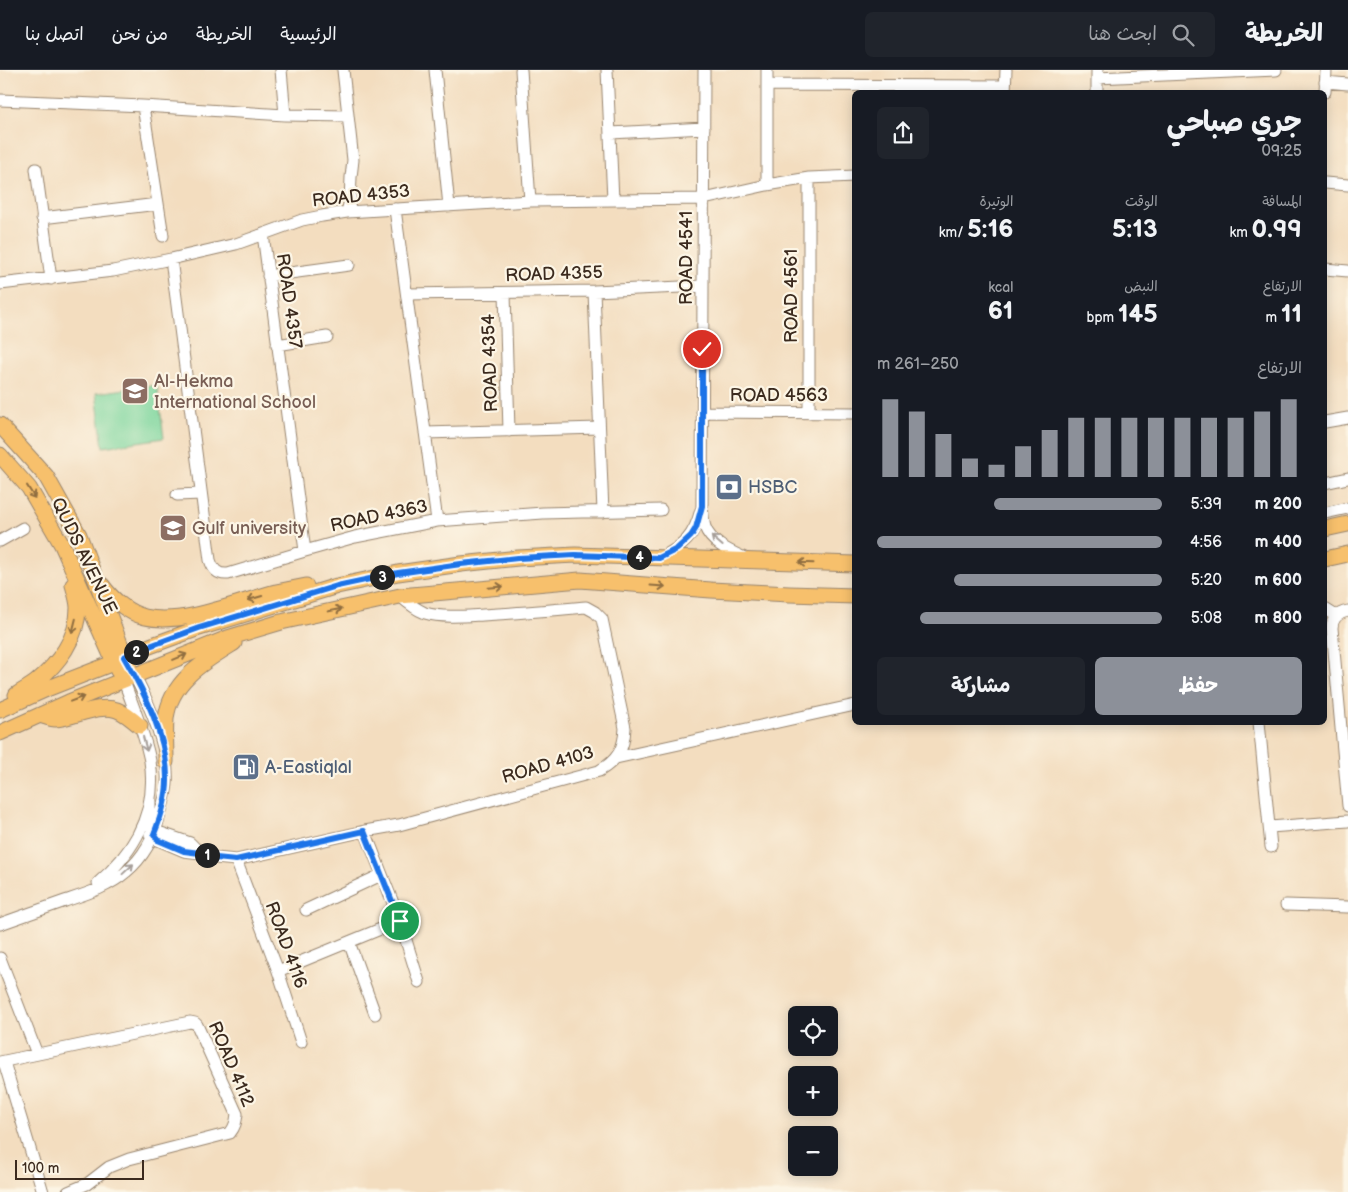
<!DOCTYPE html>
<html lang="ar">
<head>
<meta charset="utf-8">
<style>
  body { margin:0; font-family:"Balsamiq Sans","Playpen Sans Arabic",sans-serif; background:#20242c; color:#f1f3f6; direction:rtl; height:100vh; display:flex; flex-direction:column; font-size:19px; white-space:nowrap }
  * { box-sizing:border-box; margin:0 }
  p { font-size:16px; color:#9ea1a6 }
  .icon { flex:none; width:28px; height:28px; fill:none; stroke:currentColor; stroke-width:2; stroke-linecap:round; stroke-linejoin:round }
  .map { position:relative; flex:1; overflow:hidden; direction:ltr }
  .panel { position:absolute; left:852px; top:20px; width:475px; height:635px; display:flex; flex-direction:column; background:#171b24; border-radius:8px; box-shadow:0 2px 12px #0003; direction:rtl }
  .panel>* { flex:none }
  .controls { position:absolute; left:788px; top:936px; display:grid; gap:10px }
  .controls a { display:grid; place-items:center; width:50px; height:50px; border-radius:8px; background:#171b24; box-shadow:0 2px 12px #0003; font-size:25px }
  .scale { position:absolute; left:15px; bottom:12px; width:129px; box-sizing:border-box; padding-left:5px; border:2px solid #3b2a1e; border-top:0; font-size:14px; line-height:18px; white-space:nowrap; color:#3b2a1e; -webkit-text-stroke:4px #fcf5e5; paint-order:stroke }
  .pin { position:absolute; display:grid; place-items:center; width:42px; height:42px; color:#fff; margin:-21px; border:2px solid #fff; border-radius:50%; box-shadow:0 1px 5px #0007 }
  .km { position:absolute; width:25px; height:25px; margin:-12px; border-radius:50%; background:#222; color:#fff; font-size:14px; line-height:25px; text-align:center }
  .round { display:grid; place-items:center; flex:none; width:52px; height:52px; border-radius:8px; background:#20242c }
  .overview { display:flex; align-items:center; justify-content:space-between; height:85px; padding:0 25px }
  h1 { font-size:28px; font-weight:700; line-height:38px }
  .figures { display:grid; grid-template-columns:repeat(3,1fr); gap:8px; height:85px; padding:5px 25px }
  .figures div { display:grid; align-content:center }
  .figures b { font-size:25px; font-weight:700 }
  .figures small { font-size:14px; font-weight:400 }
  .figures p { font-size:14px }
  .chart { height:140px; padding:10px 25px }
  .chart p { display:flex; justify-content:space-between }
  .chart svg { width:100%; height:90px; margin-top:5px; stroke:#8c9099; stroke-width:6 }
  .primary-button { display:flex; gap:10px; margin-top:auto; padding:10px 25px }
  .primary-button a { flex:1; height:58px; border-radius:8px; background:#8c9099; color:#fff; font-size:20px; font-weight:700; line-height:58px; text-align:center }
  .primary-button a+a { background:#20242c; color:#f1f3f6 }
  ul { padding:0 25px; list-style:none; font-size:16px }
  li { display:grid; grid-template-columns:80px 60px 1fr; align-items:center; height:38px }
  li i { height:12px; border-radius:6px; background:#8c9099 }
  header { display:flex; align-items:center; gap:30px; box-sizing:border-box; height:70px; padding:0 25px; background:#171b24; border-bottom:1px solid #363941 }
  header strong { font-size:24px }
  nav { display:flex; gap:28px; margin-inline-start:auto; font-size:18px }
  .search { width:350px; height:45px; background:#20242c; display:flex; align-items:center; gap:12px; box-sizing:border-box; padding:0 18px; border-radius:8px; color:#9ea1a6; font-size:19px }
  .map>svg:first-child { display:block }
  .green { fill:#7cd69d; stroke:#5c805e }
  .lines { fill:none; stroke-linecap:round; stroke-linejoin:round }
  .minor-casing { stroke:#97846e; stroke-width:13 }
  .major-casing { stroke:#97846e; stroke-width:17 }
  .minor { stroke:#fff; stroke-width:11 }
  .major { stroke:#f7c06c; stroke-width:15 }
  .oneway { stroke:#906e41 }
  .oneway2 { stroke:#a79f9a }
  .route-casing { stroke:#fff; stroke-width:10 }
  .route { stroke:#1a73e8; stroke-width:6 }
  .labels { text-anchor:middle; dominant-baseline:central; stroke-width:4.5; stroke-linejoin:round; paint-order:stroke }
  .street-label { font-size:18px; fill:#3b2a1e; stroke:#fcf5e5 }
  .education-label { font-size:18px; fill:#785e54; stroke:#fcf5e5; text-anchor:start }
  .service-label { font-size:18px; fill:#4e5e75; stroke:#fcf5e5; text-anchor:start }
</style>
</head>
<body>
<header>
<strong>الخريطة</strong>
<div class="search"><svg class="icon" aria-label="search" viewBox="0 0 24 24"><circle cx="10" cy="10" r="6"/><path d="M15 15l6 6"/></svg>ابحث هنا</div>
<nav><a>الرئيسية</a><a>الخريطة</a><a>من نحن</a><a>اتصل بنا</a></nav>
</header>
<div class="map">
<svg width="1348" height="1122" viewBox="0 0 1348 1122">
  <rect width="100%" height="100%" fill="#fcf5e5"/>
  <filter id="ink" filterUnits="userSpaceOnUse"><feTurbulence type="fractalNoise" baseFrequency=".02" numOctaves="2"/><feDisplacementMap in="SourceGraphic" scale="10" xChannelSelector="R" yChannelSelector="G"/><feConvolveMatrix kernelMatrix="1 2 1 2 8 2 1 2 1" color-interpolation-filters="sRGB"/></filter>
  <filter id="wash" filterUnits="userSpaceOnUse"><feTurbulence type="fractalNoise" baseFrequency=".0096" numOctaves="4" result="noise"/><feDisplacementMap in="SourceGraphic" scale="20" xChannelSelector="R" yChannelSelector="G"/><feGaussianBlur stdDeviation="1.12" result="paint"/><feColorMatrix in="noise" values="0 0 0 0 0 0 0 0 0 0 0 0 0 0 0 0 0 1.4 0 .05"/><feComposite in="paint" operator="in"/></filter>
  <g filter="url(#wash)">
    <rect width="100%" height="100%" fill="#f3ddbf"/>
    <path class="green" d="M 157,315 L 164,368 L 103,377 L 96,323 Z"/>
  </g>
  <g filter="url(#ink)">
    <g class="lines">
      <g class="minor-casing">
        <path id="minor" d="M 281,0 L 285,45
          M 343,0 L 353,90 L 351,107 L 350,131 L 347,142
          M 435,0 L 449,136
          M 521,0 L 530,131
          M 607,0 L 613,130
          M 704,0 L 702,436 C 703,443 703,450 705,457 C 711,474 732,482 747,489
          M 1097,0 L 1097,22
          M 1097,8 L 1276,0
          M 1325,12 L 1348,14
          M 768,15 L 1005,16
          M 1005,22 L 1006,0
          M 1325,22 L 1326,0
          M 0,30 L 143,36 L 285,45 L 348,46
          M 143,36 L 163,166
          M 611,63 L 704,58
          M 36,99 L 51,209
          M 809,108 L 809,343
          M 1325,113 L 1348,115
          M 767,115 L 767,0
          M 395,139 L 437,451
          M 42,148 L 158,134
          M 263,164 L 305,481
          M 171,189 L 210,490 C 213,499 217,505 228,504 L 305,481 L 355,467 L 437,451 L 543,443 L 661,440
          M 1325,199 L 1348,201
          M 268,206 L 349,195
          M 0,214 L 113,201 L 171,189 L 236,174 L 302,150 L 322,146 L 347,142 L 530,131 L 704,129 L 767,115 L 809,108 L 855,106
          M 594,221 L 603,442
          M 505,223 L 509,361
          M 407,224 L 594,221 L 703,216
          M 277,275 L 327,267
          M 702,342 L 855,343
          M 1325,352 L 1348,348
          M 425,363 L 599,358
          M 1325,413 L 1348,408
          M 177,425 L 201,424
          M 1325,443 L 1348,438
          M 0,471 L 23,458
          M 660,488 C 684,476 694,467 701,440
          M 1325,539 L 1336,546
          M 1348,541 C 1338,543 1332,548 1332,558 L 1348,736
          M 1259,652 L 1271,777
          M 616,688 L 855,635
          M 150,728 L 150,756 L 158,770 L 184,781 L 200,783 L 216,788 L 236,790 L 365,761 L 399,755 L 599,701 C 618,690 624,679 625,658 L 602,549 L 595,542 L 586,537 C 551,540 517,543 483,545 C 464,546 443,548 425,543 C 415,539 408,533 400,526
          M 1270,757 L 1348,751
          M 365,761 L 400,851 L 419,912
          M 150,765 L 161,763 L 190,773 L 200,783
          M 236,790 L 278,901 L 301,972
          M 98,813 C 134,782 158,741 150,691 C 145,664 133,637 124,611
          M 1286,835 L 1348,837
          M 306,840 L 381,805
          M 0,854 C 22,846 43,839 65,831 C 86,824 109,817 126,802 C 144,787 155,765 160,744 C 163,734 166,725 167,714 C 170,681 150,636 135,606
          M 349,872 L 375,944
          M 0,888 L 37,984
          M 278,901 L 400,851
          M 0,992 L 190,952 L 195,953 L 197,955 L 237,1044 C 236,1052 235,1057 230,1063 L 129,1089 L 109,1097 L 87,1114 L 68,1122
          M 4,992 L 43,1122"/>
      </g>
      <g class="major-casing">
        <path id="major" d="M 0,355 L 46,406 L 79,465 L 125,587 L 129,596
          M 0,385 L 29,418 L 62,475 L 118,601
          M 1325,459 L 1348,454
          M 1325,489 L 1348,484
          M 102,515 C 112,529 128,543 145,547 C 183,556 238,532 276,522 C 286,520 296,518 306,516
          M 16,625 C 23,620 30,617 36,612 C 58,594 78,568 78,538 C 78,531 75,522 73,515
          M 0,640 L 49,618 L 113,593 L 147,577 L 199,558 L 337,516 L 398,503 L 461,494 L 518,488 L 575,485 L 855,494
          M 40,645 C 44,646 50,649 55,649 C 74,648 98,633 117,640 C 125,643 133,650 140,656
          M 0,663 L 69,632 L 228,568 L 281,552 L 400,526 L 580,510 L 711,520 L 789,524 L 855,526
          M 166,692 C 166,677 165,663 166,649 C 170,611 205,591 234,573"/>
      </g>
      <use href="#minor" class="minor"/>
      <use href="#major" class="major"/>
    </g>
    <defs><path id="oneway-shaft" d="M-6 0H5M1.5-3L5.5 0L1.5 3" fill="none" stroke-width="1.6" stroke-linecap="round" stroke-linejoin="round" transform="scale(1.25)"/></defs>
    <g class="oneway">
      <use href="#oneway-shaft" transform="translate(31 422) rotate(58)"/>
      <use href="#oneway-shaft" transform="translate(806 493) rotate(-178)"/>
      <use href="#oneway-shaft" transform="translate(658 516) rotate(4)"/>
      <use href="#oneway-shaft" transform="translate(496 517) rotate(-5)"/>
      <use href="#oneway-shaft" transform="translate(255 528) rotate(164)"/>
      <use href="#oneway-shaft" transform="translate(335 540) rotate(-12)"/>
      <use href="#oneway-shaft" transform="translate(74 556) rotate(104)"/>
      <use href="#oneway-shaft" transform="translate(180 587) rotate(-23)"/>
      <use href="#oneway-shaft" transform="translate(77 629) rotate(-21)"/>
    </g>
    <g class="oneway2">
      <use href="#oneway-shaft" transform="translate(717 471) rotate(-139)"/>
      <use href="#oneway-shaft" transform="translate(145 674) rotate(75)"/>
      <use href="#oneway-shaft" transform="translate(128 799) rotate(-43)"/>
    </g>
  </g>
  <g class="lines" filter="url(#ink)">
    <g class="route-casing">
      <path id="route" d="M 400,851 L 364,761 L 236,790 L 216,788 L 200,783 L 184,781 L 158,770 L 154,764 C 160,749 167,728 167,711 C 168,669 145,623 124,587 L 147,577 L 199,558 L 337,516 L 398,503 L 461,494 L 518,488 L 575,485 L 659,488 L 677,479 L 691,466 L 696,458 L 702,436 L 702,279"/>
    </g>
    <use href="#route" class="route"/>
  </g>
  <defs>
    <g id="school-square" transform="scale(1.4375)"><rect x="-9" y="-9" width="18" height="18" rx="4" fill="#8d6e63" stroke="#fcf5e5"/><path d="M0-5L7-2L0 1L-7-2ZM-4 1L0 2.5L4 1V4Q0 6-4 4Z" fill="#fff"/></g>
    <g id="bank-square" transform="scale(1.4375)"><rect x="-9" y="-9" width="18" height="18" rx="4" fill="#5c6f8a" stroke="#fcf5e5"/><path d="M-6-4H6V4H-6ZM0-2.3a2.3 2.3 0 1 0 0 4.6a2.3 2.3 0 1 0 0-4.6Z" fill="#fff"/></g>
    <g id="university-square" transform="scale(1.4375)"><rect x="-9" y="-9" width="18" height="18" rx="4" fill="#8d6e63" stroke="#fcf5e5"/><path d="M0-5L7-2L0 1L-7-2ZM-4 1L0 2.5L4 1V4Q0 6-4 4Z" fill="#fff"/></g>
    <g id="fuel-square" transform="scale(1.4375)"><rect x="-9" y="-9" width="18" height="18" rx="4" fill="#5c6f8a" stroke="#fcf5e5"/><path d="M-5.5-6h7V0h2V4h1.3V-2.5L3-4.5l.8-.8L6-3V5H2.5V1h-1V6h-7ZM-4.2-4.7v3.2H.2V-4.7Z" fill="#fff"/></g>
  </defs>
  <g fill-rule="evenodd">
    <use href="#school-square" x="135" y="321"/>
    <use href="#bank-square" x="729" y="417"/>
    <use href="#university-square" x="173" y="458"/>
    <use href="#fuel-square" x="246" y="697"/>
  </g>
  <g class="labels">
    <g class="street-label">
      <text transform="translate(361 126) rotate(-6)">ROAD 4353</text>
      <text transform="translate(686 188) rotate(-90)">ROAD 4541</text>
      <text transform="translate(554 204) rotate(-2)">ROAD 4355</text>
      <text transform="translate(791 226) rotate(-90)">ROAD 4561</text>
      <text transform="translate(289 231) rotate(82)">ROAD 4357</text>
      <text transform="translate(490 293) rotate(-92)">ROAD 4354</text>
      <text x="779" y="325">ROAD 4563</text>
      <text transform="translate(379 446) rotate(-12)">ROAD 4363</text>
      <text transform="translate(84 486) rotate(64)">QUDS AVENUE</text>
      <text transform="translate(548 695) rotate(-16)">ROAD 4103</text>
      <text transform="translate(286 875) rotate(70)">ROAD 4116</text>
      <text transform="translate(231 994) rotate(67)">ROAD 4112</text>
    </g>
    <g class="education-label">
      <text x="154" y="311">Al-Hekma<tspan x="154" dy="21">International School</tspan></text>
      <text x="192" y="458">Gulf university</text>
    </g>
    <g class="service-label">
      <text x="748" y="417">HSBC</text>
      <text x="265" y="697">A-Eastiqlal</text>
    </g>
  </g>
</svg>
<div class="controls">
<a><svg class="icon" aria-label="locate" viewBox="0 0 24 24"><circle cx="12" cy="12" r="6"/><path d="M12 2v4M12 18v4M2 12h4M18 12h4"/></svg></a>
<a>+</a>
<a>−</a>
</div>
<div class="scale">100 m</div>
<div class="pin" style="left:400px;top:851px;background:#1e9e55"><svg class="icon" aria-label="arrive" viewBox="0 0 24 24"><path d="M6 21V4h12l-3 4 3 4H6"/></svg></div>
<div class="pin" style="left:702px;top:279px;background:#d93025"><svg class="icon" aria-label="check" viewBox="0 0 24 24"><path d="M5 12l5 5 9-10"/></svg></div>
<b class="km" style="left:207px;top:785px">1</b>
<b class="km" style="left:136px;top:582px">2</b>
<b class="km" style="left:382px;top:507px">3</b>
<b class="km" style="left:639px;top:487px">4</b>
<section class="panel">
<div class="overview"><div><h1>جري صباحي</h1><p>09:25</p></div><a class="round"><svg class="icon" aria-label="share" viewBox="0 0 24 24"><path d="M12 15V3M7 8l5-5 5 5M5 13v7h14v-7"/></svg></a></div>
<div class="figures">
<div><p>المسافة</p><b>0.99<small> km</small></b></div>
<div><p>الوقت</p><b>5:13</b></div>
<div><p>الوتيرة</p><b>5:16<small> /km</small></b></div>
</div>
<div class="figures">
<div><p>الارتفاع</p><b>11<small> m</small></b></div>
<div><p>النبض</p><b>145<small> bpm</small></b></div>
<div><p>kcal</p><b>61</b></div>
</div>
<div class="chart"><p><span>الارتفاع</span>250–261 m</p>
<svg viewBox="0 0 160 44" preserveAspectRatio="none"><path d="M5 44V6M15 44V12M25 44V23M35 44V35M45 44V38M55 44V29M65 44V21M75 44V15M85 44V15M95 44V15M105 44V15M115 44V15M125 44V15M135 44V15M145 44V12M155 44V6"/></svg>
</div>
<ul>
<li><b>200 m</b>5:39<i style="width:59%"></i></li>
<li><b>400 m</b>4:56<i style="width:100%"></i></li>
<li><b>600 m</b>5:20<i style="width:73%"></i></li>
<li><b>800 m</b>5:08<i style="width:85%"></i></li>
</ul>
<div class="primary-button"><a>حفظ</a><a>مشاركة</a></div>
</section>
</div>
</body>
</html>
